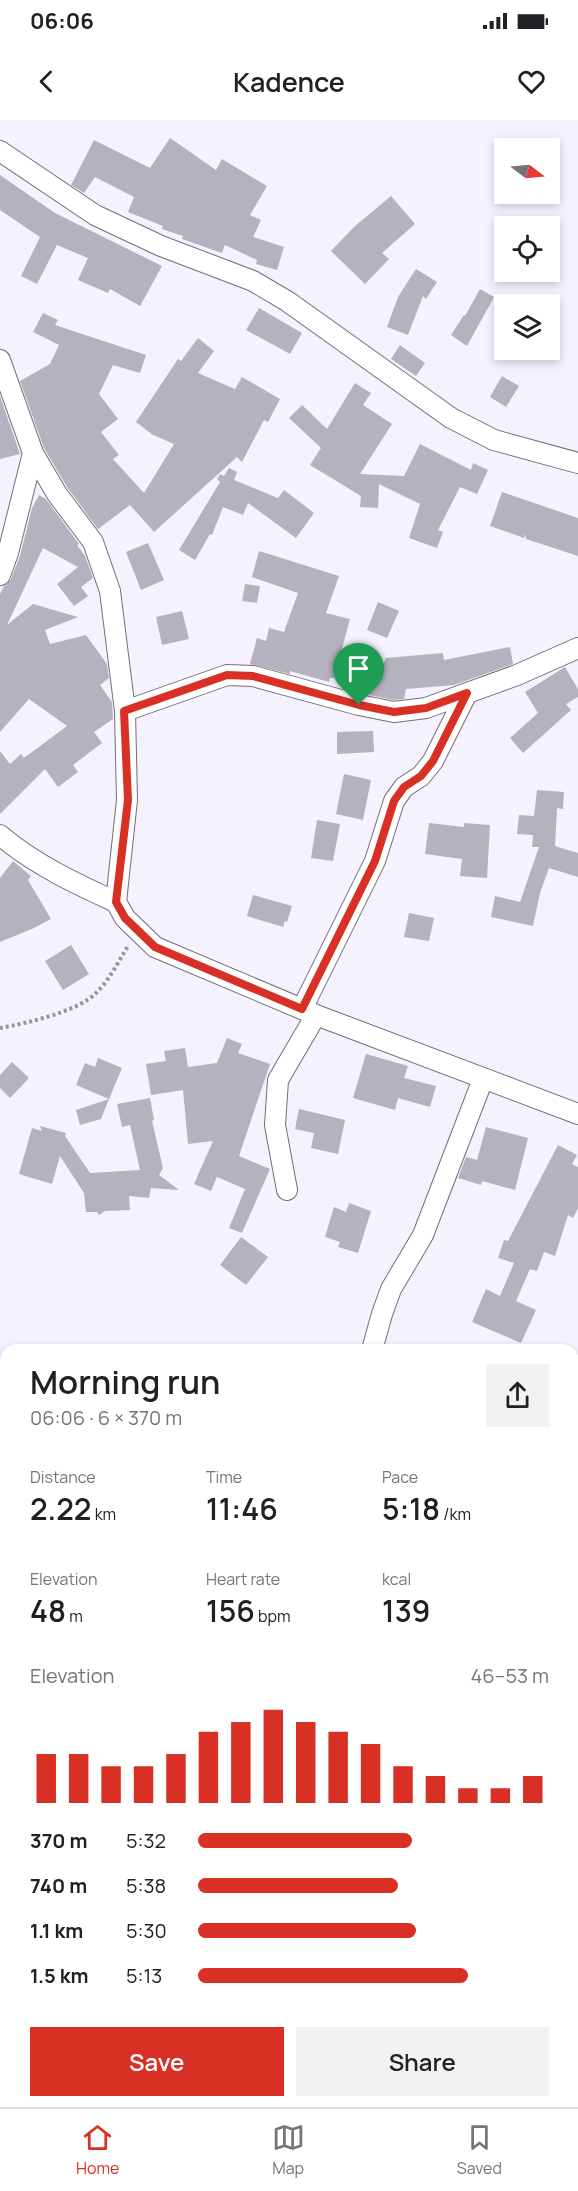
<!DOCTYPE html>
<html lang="en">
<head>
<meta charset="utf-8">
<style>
  body { margin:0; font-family:Manrope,sans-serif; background:#f2f2f2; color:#202124; height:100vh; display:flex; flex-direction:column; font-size:22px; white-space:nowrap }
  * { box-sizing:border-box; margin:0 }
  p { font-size:20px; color:#757577 }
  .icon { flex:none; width:33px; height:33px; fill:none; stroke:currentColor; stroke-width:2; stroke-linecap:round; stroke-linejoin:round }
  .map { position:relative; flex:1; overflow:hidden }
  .sheet { position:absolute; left:0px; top:1224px; width:579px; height:764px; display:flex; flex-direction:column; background:#fff; border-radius:18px 18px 0 0; box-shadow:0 3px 9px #0003 }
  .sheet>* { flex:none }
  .needle { width:39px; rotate:106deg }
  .tools { position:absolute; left:494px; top:18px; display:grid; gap:12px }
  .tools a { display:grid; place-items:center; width:66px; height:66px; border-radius:0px; background:#fff; box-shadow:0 3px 9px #0003; font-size:30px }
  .pin { position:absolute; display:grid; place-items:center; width:51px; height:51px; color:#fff; margin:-62px -26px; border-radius:50% 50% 50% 0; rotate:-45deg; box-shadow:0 0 6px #0007 }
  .pin .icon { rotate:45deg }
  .round { display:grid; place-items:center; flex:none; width:63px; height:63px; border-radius:0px; background:#f2f2f2 }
  .summary { display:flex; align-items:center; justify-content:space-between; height:102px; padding:0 30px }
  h1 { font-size:33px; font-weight:600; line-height:45px }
  .metrics { display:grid; grid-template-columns:repeat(3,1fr); gap:9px; height:102px; padding:6px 30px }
  .metrics div { display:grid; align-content:center }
  .metrics b { font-size:30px; font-weight:600 }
  .metrics small { font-size:16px; font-weight:400 }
  .metrics p { font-size:16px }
  .chart { height:168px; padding:12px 30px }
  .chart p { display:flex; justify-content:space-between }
  .chart svg { width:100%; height:108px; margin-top:6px; stroke:#d93025; stroke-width:6 }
  .action { display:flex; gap:12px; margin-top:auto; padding:12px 30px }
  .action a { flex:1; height:69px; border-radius:0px; background:#d93025; color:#fff; font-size:24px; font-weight:600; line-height:69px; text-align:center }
  .action a+a { background:#f2f2f2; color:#202124 }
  ul { padding:0 30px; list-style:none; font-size:20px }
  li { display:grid; grid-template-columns:96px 72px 1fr; align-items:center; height:45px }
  li i { height:15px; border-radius:8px; background:#d93025 }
  .status { display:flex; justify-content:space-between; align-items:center; height:42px; padding:0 30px; background:#fff; direction:ltr }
  .status svg { height:16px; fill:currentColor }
  header { display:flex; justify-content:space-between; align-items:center; height:78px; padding:0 30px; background:#fff; font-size:27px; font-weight:600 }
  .dock { display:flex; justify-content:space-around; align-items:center; height:84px; border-top:2px solid #e0e0e0; background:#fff; font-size:16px; color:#757577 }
  .dock a { display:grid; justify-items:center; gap:3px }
  .dock .current { color:#d93025 }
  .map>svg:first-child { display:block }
  .building { fill:#b5b1be }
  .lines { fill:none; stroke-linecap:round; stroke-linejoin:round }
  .minor-casing { stroke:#726e7a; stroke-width:22 }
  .path { stroke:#97949d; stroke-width:4; stroke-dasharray:3 3; stroke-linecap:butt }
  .minor { stroke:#fff; stroke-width:20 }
  .route-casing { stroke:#fff; stroke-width:12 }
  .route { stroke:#d93025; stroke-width:8 }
</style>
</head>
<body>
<div class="status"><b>06:06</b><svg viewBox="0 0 49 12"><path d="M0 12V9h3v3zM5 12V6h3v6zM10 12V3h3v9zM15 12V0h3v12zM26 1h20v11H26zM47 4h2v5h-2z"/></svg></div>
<header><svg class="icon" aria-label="back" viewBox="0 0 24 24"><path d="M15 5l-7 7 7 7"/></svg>Kadence<svg class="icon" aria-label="heart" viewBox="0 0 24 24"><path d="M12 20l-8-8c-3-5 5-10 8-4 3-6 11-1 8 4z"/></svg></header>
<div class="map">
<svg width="578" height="1987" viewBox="0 0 578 1987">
  <rect width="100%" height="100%" fill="#f5f1fe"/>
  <path class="building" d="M 170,18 L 216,50 L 222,39 L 267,66 L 250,95 L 261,100 L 253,117 L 284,127 L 277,150 L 256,144 L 257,140 L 225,125 L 222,133 L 182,119 L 183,116 L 162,109 L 163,106 L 128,92 L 134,77 L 95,57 L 84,73 L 71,65 L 94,20 L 150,48 Z
    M 0,55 L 55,93 L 162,146 L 140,186 L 110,169 L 108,173 L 78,160 L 88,138 L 57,125 L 37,164 L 21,156 L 40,117 L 0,90 Z
    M 391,76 L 415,104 L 382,133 L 389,139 L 365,164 L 331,131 L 355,106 Z
    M 416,149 L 437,162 L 426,179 L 423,176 L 408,215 L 387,207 L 398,177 Z
    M 480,169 L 494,177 L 467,226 L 451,215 L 464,195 L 465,196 Z
    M 259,188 L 302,213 L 290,234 L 246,210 Z
    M 43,193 L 58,200 L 55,205 L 146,235 L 140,253 L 113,245 L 99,274 L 118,299 L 101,312 L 119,335 L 113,339 L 144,373 L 174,324 L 153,315 L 136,302 L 178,239 L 181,241 L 198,218 L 214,231 L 198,253 L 235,269 L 242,257 L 280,279 L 268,302 L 264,300 L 242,342 L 237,337 L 154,412 L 130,385 L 98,409 L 67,367 L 44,328 L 20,261 L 50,244 L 59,225 L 33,212 Z
    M 400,225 L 425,243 L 416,256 L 391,239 Z
    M 502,256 L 519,266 L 506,287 L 490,277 Z
    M 355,263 L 371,273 L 363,285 L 392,304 L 360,354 L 404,356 L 420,324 L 471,350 L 473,343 L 488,350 L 477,374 L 460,367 L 438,410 L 443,412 L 437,428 L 409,418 L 420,384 L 379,364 L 378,388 L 360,387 L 361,376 L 310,345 L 321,328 L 289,298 L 302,285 L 327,309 Z
    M 0,276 L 20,334 L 0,339 Z
    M 229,348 L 237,352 L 234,360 L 278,378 L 284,370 L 314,393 L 296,418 L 248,383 L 243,395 L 223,387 L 212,415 L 210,414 L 195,440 L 179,430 L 220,362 L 217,359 L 220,354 L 224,356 Z
    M 502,372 L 578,398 L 578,436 L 526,419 L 525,414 L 524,418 L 490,406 Z
    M 39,375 L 46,379 L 79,424 L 77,425 L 85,436 L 93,458 L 81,467 L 88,476 L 74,486 L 57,464 L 78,447 L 43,428 L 7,505 L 33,484 L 78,497 L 45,510 L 50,524 L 86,515 L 107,544 L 109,558 L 100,565 L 112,582 L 113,599 L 94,612 L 102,623 L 73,645 L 78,652 L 58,667 L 45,649 L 0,694 L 0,631 L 10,644 L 21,634 L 24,638 L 67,606 L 29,579 L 0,612 L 0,474 L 4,466 L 11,459 L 20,436 L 32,388 Z
    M 148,423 L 164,460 L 141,470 L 126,432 Z
    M 259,431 L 339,456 L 326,493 L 350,499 L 334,558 L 330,558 L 329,562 L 290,551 L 290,554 L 250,544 L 257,518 L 266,521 L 269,508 L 284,512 L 298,473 L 252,457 Z
    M 245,464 L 260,466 L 257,483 L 242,481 Z
    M 378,482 L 399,491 L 387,518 L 367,510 Z
    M 182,491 L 189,519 L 162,525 L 156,497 Z
    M 510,527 L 513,544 L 454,565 L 406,569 L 404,579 L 394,580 L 369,575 L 374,546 L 382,546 L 386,538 L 443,533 L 444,540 Z
    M 565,547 L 578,569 L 578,577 L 566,584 L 571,590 L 523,633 L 510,618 L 538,593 L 525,572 Z
    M 373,611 L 374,632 L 337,634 L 337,612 Z
    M 344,654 L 371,660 L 363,700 L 336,694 Z
    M 537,670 L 564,672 L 563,689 L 557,688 L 555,726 L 578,733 L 578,757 L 549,748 L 540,773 L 533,806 L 491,797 L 495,776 L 520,782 L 539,727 L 532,727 L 533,715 L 517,714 L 519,695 L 534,696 Z
    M 317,700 L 340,704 L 333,741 L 311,738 Z
    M 429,703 L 464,707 L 464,703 L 490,705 L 487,758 L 460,756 L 462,739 L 425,734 Z
    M 13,741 L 31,756 L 28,760 L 51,799 L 34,808 L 0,822 L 0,758 Z
    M 253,775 L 292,786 L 287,802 L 285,801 L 283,807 L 247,796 Z
    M 409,793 L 434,798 L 429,821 L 404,817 Z
    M 71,825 L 89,854 L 63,870 L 45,841 Z
    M 227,918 L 242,924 L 238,933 L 270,944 L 239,1036 L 270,1049 L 242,1113 L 229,1108 L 245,1069 L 217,1057 L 211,1071 L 194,1064 L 213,1021 L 188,1024 L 183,970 L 151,975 L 146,944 L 166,941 L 164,931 L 185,928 L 188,947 L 217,943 Z
    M 366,934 L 408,946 L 404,958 L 436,966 L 430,987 L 398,978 L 395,990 L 353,978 Z
    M 98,938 L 122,948 L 109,979 L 76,965 L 85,943 L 95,947 Z
    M 12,942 L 29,958 L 10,978 L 0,968 L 0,955 Z
    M 150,978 L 154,1000 L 152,1001 L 163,1048 L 159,1055 L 179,1070 L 151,1068 L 149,1078 L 129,1076 L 130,1090 L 105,1091 L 99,1095 L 97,1092 L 86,1092 L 84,1073 L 60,1036 L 52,1064 L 19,1054 L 32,1008 L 42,1011 L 40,1006 L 66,1013 L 65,1016 L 90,1053 L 140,1050 L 130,1005 L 122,1007 L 117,984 Z
    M 109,979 L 101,999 L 80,1005 L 76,990 Z
    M 299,989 L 345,1000 L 338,1034 L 311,1028 L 314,1013 L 295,1009 Z
    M 486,1007 L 528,1018 L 515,1070 L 482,1061 L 481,1065 L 458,1058 L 466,1037 L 477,1040 Z
    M 558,1025 L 577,1035 L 572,1044 L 578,1047 L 578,1088 L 573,1098 L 568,1095 L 555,1136 L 544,1132 L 537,1151 L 530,1149 L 516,1181 L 536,1190 L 521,1223 L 472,1202 L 486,1169 L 500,1176 L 514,1143 L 498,1138 L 504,1120 L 508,1121 Z
    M 349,1083 L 371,1091 L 358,1133 L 338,1127 L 340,1122 L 325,1117 L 334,1087 L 346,1092 Z
    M 241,1117 L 268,1137 L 246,1165 L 220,1145 Z"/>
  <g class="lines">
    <g class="minor-casing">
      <path id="minor" d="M 0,31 L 95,95 L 161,126 L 253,161 L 287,181 L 451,298 L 494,320 L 578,343
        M 0,240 L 33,333 L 57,374 L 93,422 L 110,471 L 125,591 L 127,680 L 116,782 L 125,798 L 155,827 L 316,895 L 578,994
        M 0,455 L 8,433 L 33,333
        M 125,591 L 227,555 L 253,556 L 359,585 L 394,592 L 426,588 L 517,555 L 578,528
        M 0,715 C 34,744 76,764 116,782
        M 302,889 L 375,741 L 394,681 L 404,667 L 421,656 L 433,641 L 467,573
        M 287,1070 L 275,1005 L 278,960 L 316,895
        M 372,1230 L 382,1194 L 391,1169 L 423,1115 L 483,959"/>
    </g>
    <path class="path" d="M 0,908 C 27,903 77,892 96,873 C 109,861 118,842 128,826"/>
    <use href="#minor" class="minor"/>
  </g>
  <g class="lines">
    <g class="route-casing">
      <path id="route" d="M 227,555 L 253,556 L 359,585 L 394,592 L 426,588 L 467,573 L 433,641 L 421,656 L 404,667 L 394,681 L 375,741 L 302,889 L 155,827 L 125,798 L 116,782 L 128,680 L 124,591 Z"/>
    </g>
    <use href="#route" class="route"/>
  </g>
</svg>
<div class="tools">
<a><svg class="needle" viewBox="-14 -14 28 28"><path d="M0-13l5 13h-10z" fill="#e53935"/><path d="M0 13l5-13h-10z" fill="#757577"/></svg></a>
<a><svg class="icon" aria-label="locate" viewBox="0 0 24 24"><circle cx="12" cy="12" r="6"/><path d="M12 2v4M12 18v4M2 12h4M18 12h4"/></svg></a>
<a><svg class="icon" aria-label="layers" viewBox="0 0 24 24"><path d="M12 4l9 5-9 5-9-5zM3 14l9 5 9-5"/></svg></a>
</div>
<div class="pin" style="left:359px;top:585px;background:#1e9e55"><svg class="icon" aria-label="arrive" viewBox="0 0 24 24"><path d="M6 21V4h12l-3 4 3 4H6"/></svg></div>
<section class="sheet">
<div class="summary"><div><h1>Morning run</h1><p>06:06 · 6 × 370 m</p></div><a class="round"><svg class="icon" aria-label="share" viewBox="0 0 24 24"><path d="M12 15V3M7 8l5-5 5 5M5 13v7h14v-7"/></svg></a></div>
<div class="metrics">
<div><p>Distance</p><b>2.22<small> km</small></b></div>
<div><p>Time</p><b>11:46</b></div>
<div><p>Pace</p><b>5:18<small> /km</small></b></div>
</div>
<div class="metrics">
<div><p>Elevation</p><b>48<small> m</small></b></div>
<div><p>Heart rate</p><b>156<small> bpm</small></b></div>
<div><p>kcal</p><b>139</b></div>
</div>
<div class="chart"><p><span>Elevation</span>46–53 m</p>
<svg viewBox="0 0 160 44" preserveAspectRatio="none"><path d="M5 44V24M15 44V24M25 44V29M35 44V29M45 44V24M55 44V15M65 44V11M75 44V6M85 44V11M95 44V15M105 44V20M115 44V29M125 44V33M135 44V38M145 44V38M155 44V33"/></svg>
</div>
<ul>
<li><b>370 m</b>5:32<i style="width:61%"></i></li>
<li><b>740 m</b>5:38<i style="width:57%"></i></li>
<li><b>1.1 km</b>5:30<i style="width:62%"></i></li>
<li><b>1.5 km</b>5:13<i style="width:77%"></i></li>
</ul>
<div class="action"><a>Save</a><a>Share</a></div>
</section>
</div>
<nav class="dock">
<a class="current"><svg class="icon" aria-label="home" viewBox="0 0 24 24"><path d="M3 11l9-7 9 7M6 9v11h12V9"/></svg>Home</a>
<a><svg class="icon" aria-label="map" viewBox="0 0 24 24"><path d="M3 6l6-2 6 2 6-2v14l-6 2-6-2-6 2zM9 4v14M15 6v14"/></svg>Map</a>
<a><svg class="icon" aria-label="saved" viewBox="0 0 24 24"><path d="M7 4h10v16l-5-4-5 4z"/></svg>Saved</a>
</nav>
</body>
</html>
